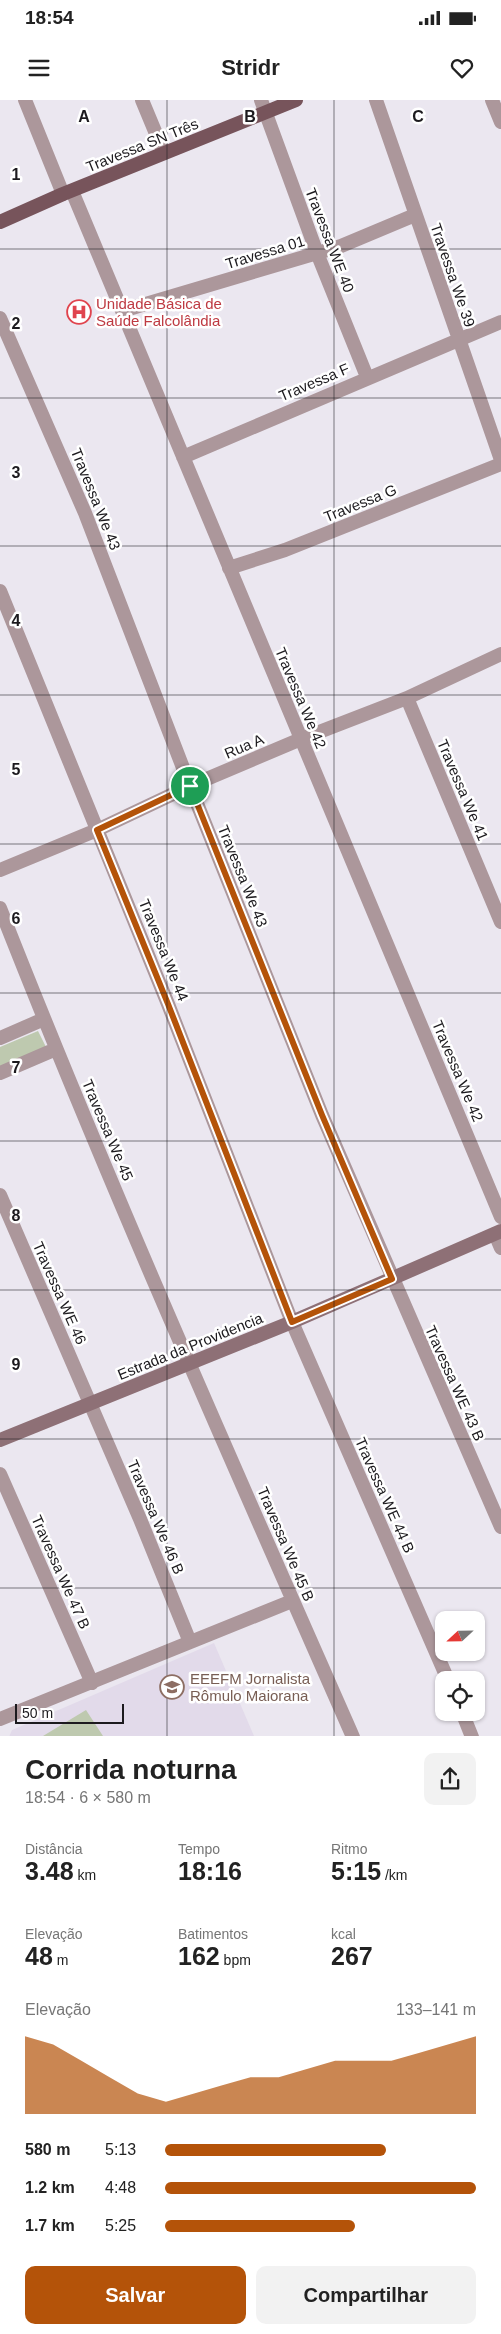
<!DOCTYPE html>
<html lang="pt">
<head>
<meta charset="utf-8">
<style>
  body { margin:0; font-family:Arial,sans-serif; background:#f2f2f2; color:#222; height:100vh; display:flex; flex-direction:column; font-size:19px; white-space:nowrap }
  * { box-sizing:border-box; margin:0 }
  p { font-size:16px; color:#767676 }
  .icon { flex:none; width:28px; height:28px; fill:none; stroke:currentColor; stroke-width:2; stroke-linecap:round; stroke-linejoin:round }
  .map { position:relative; height:1636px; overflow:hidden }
  .sheet { display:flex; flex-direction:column; background:#fff; flex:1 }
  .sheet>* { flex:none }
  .needle { width:32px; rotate:248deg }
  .controls { position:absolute; left:435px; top:1511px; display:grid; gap:10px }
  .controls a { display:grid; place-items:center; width:50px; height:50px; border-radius:10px; background:#fff; box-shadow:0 1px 4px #0004; font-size:25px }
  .scale { position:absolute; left:15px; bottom:12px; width:109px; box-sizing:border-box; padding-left:5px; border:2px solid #1c1a1e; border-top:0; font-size:14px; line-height:18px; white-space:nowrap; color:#1c1a1e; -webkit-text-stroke:4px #fff; paint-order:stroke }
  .pin { position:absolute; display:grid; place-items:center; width:42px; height:42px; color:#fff; margin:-21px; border:2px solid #fff; border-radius:50%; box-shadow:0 1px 5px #0007 }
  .round { display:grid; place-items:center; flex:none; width:52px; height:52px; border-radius:10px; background:#f2f2f2 }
  .headline { display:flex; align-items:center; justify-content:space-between; height:85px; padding:0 25px }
  h1 { font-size:28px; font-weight:600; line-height:38px }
  .stats { display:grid; grid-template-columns:repeat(3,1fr); gap:8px; height:85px; padding:5px 25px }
  .stats div { display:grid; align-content:center }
  .stats b { font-size:25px; font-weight:600 }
  .stats small { font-size:14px; font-weight:400 }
  .stats p { font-size:14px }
  .chart { height:140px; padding:10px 25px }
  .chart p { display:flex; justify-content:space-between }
  .chart svg { width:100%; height:90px; margin-top:5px; fill:#b45309; opacity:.7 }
  .primary-button { display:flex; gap:10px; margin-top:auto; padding:10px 25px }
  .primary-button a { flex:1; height:58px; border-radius:10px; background:#b45309; color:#fff; font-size:20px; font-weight:600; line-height:58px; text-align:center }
  .primary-button a+a { background:#f2f2f2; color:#222 }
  ul { padding:0 25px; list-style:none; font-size:16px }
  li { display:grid; grid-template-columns:80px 60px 1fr; align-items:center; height:38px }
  li i { height:12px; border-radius:6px; background:#b45309 }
  .status { display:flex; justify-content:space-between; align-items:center; height:35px; padding:0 25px; background:#fff; direction:ltr }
  .status svg { height:14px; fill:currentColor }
  header { display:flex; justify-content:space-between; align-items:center; height:65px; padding:0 25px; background:#fff; font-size:22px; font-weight:600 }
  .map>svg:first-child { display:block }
  .built { fill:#e2daea }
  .green { fill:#bec9af }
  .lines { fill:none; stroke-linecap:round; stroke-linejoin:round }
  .minor { stroke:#ac979b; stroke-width:14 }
  .secondary { stroke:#8e7076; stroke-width:14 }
  .primary { stroke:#77545b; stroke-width:14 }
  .route-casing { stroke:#fff; stroke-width:10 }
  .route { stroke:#b45309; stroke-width:6 }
  .grid { fill:none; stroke:#1c1a1e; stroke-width:1; stroke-opacity:0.55 }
  .labels { text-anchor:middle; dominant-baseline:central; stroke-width:5; stroke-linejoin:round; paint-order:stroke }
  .street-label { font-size:15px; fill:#1c1a1e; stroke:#fff }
  .health-label { font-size:15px; fill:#be3a42; stroke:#fff; text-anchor:start }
  .education-label { font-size:15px; fill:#785e54; stroke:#fff; text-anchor:start }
  .grid-label { font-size:16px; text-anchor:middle; font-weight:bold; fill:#1c1a1e; stroke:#fff; stroke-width:5; stroke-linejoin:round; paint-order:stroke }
</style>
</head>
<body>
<div class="status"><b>18:54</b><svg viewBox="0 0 49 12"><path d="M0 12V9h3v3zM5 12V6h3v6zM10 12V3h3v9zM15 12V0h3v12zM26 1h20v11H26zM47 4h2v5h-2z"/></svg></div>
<header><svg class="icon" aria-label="menu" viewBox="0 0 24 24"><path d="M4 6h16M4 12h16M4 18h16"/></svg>Stridr<svg class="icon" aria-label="heart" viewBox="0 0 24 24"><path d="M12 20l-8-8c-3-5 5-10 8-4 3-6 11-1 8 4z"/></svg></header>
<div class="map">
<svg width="501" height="1637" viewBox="0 0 501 1637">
  <rect width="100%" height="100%" fill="#ebe7f0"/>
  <path class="built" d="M 214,1543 L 254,1636 L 9,1637 L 12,1630 Z"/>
  <path class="green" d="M 38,931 L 46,947 L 0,967 L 0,947 Z
    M 86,1610 L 103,1636 L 43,1636 Z"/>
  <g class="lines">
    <path class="minor" d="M 25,0 L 63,94
      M 142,0 L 164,53
      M 261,0 L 317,153 L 367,277
      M 376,0 L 501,360
      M 492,0 L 501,22
      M 72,91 L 501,1117
      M 122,211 L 341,146 L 415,115
      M 0,218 L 85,413 L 190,686 L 322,1015 L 501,1427
      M 183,357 L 501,222
      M 229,468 L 285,450 L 501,364
      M 0,491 L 168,904 L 292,1222 L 448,1580
      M 407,598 L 501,822
      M 0,770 L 97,730 L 190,686 L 301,639 L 407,598 L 501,554
      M 0,808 C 110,1088 232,1362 353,1637
      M 0,938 L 44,919
      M 0,973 L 56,949
      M 0,1095 L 140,1419 L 190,1542
      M 495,1134 L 501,1148
      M 0,1374 L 92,1583
      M 462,1612 L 472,1637
      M 0,1619 L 292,1501"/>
    <path class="secondary" d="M 0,1340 L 292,1222 L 501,1131"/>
    <path class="primary" d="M 0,122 L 63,94 L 296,0"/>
  </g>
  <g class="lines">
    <g class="route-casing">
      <path id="route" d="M 190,686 L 322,1015 L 392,1179 L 292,1222 L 168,904 L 97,730 Z"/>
    </g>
    <use href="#route" class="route"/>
  </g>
  <path class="grid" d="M 167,0 L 167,1637M 334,0 L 334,1637M 0,149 L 501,149M 0,298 L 501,298M 0,446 L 501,446M 0,595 L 501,595M 0,744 L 501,744M 0,893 L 501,893M 0,1041 L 501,1041M 0,1190 L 501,1190M 0,1339 L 501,1339M 0,1488 L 501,1488"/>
  <defs>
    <g id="hospital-ring" transform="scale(1.25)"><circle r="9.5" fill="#fff" stroke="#e0444e" stroke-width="1.5"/><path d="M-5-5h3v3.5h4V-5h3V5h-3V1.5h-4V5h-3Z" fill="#e0444e"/></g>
    <g id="school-ring" transform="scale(1.25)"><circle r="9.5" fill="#fff" stroke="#8d6e63" stroke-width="1.5"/><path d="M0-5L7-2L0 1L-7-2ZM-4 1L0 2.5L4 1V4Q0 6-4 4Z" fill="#8d6e63"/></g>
  </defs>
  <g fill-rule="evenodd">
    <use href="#hospital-ring" x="79" y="212"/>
    <use href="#school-ring" x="172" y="1587"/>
  </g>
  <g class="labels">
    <g class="street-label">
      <text transform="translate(142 45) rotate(-22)">Travessa SN Três</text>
      <text transform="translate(330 140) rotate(69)">Travessa WE 40</text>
      <text transform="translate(265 152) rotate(-17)">Travessa 01</text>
      <text transform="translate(453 175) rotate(71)">Travessa We 39</text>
      <text transform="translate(314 282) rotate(-23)">Travessa F</text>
      <text transform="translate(96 399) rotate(68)">Travessa We 43</text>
      <text transform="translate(360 403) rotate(-22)">Travessa G</text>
      <text transform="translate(301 598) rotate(67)">Travessa We 42</text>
      <text transform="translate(244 646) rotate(-23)">Rua A</text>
      <text transform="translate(463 690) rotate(67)">Travessa We 41</text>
      <text transform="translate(243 776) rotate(68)">Travessa We 43</text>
      <text transform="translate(164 850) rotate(68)">Travessa We 44</text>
      <text transform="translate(458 971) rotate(67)">Travessa We 42</text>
      <text transform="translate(108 1030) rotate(67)">Travessa We 45</text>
      <text transform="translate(60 1193) rotate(66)">Travessa WE 46</text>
      <text transform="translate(190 1246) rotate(-22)">Estrada da Providencia</text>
      <text transform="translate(455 1283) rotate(66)">Travessa WE 43 B</text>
      <text transform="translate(385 1395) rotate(66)">Travessa WE 44 B</text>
      <text transform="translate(156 1417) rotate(67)">Travessa We 46 B</text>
      <text transform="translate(286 1444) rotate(67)">Travessa We 45 B</text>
      <text transform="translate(61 1472) rotate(66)">Travessa We 47 B</text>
    </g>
    <g class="health-label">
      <text x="96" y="203">Unidade Básica de<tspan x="96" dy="17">Saúde Falcolândia</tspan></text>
    </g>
    <g class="education-label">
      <text x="190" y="1578">EEEFM Jornalista<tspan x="190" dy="17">Rômulo Maiorana</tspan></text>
    </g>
  </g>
  <g class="grid-label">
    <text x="84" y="22">A</text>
    <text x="250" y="22">B</text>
    <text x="418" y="22">C</text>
    <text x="16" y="80">1</text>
    <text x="16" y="229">2</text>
    <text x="16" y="378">3</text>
    <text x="16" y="526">4</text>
    <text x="16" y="675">5</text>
    <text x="16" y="824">6</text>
    <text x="16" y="973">7</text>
    <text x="16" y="1121">8</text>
    <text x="16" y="1270">9</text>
  </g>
</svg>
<div class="controls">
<a><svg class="needle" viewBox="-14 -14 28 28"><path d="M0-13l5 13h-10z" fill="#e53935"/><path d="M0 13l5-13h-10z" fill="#767676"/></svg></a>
<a><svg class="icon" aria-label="locate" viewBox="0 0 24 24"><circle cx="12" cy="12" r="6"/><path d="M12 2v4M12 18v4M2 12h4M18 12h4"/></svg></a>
</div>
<div class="scale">50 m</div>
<div class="pin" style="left:190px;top:686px;background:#1e9e55"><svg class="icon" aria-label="arrive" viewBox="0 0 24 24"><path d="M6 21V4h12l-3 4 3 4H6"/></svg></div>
</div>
<section class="sheet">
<div class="headline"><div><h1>Corrida noturna</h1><p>18:54 · 6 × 580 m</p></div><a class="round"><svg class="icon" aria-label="share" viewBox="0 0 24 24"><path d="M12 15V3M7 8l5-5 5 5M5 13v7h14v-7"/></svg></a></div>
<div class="stats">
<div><p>Distância</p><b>3.48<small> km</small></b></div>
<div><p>Tempo</p><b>18:16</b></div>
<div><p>Ritmo</p><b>5:15<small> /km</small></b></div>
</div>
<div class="stats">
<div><p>Elevação</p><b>48<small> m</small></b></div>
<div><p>Batimentos</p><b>162<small> bpm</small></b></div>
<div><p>kcal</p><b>267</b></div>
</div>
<div class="chart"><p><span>Elevação</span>133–141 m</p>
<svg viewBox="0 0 160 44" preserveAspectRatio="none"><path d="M0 44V6L10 10L20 18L30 26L40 34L50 38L60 34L70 30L80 26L90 26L100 22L110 18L120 18L130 18L140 14L150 10L160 6V44z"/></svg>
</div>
<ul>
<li><b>580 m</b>5:13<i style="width:71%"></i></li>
<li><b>1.2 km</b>4:48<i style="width:100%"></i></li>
<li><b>1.7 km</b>5:25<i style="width:61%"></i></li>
</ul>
<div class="primary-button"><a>Salvar</a><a>Compartilhar</a></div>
</section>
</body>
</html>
